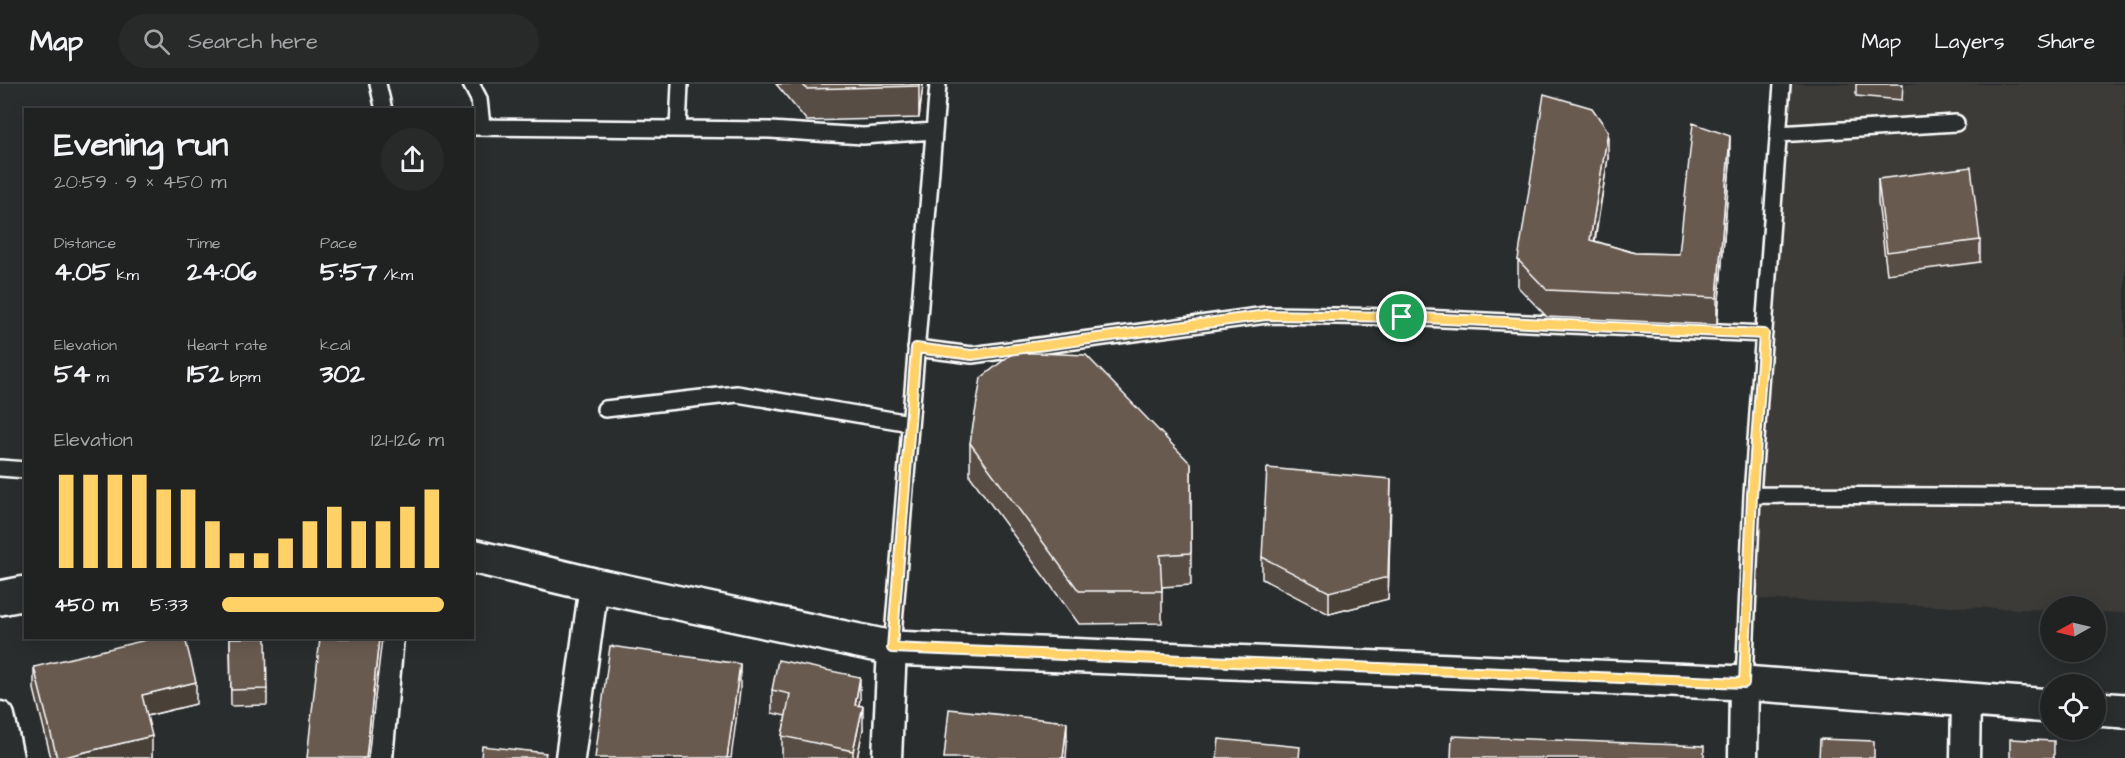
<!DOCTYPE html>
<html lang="en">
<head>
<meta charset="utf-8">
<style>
  body { margin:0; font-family:"Architects Daughter",sans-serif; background:#282a2a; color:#f1f3f6; height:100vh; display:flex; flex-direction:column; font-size:22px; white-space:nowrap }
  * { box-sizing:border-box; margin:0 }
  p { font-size:20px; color:#a2a4a5 }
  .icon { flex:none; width:33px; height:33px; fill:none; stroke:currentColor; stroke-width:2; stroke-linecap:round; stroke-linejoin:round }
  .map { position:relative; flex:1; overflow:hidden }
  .side { position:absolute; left:24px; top:24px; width:450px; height:531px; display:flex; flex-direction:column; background:#202222; border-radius:0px; box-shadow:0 3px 15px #0003,0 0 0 2px #3d3f40 }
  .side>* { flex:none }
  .needle { width:39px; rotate:262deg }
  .fabs { position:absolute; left:2040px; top:512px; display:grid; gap:12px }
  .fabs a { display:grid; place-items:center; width:66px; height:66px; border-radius:50%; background:#202222; box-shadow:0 3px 15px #0003,0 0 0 2px #3d3f40; font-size:30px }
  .pin { position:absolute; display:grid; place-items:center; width:51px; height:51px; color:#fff; margin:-26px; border:3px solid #fff; border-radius:50%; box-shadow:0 2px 6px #0007 }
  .round { display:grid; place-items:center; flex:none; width:63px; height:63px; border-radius:32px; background:#282a2a }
  .headline { display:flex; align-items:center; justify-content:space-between; height:102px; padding:0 30px }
  h1 { font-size:33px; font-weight:700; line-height:45px }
  .figures { display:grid; grid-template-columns:repeat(3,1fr); gap:9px; height:102px; padding:6px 30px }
  .figures div { display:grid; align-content:center }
  .figures b { font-size:26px; font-weight:700 }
  .figures small { font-size:16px; font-weight:400 }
  .figures p { font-size:16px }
  .chart { height:168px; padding:12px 30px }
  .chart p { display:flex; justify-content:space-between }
  .chart svg { width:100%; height:108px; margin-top:6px; stroke:#ffd166; stroke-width:6 }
  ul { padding:0 30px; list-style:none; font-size:20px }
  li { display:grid; grid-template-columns:96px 72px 1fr; align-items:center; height:45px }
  li i { height:15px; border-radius:8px; background:#ffd166 }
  header { display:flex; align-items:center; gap:36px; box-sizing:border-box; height:84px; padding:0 30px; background:#202222; border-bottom:2px solid #3d3f40 }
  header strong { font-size:28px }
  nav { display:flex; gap:33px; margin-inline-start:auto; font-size:21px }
  .search { width:420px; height:54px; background:#282a2a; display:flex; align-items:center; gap:15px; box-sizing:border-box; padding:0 21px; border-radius:33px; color:#a2a4a5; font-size:22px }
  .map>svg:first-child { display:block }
  .built { fill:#3d3a38 }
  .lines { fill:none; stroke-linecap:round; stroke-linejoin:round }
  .service-casing { stroke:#fff; stroke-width:20 }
  .minor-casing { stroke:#fff; stroke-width:33 }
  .tertiary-casing { stroke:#fff; stroke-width:38 }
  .service { stroke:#2a2d2e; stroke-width:15 }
  .minor { stroke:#2a2d2e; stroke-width:28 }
  .tertiary { stroke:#2a2d2e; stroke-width:33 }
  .wall { fill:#594d45; stroke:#fff; stroke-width:1.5 }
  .shaded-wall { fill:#493f38; stroke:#fff; stroke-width:1.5 }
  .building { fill:#685a50; stroke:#fff; stroke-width:1.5 }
  .route-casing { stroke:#fff; stroke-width:12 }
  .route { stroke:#ffd166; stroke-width:8 }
</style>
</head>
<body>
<header>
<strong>Map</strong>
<div class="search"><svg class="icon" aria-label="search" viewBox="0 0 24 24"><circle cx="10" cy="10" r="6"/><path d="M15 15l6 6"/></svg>Search here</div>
<nav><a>Map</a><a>Layers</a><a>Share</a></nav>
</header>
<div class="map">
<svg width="2125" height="674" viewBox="0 0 2125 674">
  <rect width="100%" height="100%" fill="#2a2d2e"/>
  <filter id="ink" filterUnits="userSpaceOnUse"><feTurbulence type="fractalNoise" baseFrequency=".0167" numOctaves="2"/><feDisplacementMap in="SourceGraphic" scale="12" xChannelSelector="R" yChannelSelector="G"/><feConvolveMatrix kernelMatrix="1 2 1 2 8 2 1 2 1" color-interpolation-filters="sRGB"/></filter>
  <g filter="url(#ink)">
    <path class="built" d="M 1791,0 L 2125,0 L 2125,529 L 2096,528 L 2096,522 L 2050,522 L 2050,526 L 1753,515 Z"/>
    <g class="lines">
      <g class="service-casing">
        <path id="service" d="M 378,0 L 384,26
          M 471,0 L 479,15 L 482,42
          M 472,43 L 770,46 L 863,52 L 934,47
          M 678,45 L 680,0
          M 1778,50 L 1956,39
          M 916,264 L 972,271 L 1266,231 L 1402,233 L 1764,250
          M 605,325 L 737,310 L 910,339
          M 0,384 L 26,386
          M 1752,411 L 2125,413
          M 892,564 L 938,0
          M 1744,599 L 1752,411 L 1782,0"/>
      </g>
      <g class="minor-casing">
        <path id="minor" d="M 0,632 L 9,674
          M 378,674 L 389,554
          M 570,674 L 594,501
          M 887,674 L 892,564
          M 1743,674 L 1744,599
          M 1965,674 L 1966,616"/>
      </g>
      <g class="tertiary-casing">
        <path id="tertiary" d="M 472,472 L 594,501 L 892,564 L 1744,599 L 2050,622
          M 0,514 L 26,509
          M 2096,625 L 2125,627"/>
      </g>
      <use href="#service" class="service"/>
      <use href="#minor" class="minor"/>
      <use href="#tertiary" class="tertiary"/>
    </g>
    <path class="wall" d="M 776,0 L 923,0 L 919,34 L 807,37 Z
      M 1856,0 L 1903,0 L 1902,16 L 1856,12 Z
      M 1608,74 L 1595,157 L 1635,169 L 1679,170 L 1730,79 L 1717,241 L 1547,233 L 1518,203 L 1518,176 Z
      M 1878,95 L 1980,156 L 1980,178 L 1887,190 L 1878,118 Z
      M 970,359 L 1191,380 L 1191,501 L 1162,503 L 1162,539 L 1079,540 L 970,392 Z
      M 1391,418 L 1388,515 L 1329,530 L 1262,495 L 1262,473 Z
      M 230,554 L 267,605 L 267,621 L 231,622 Z
      M 34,583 L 196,620 L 147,632 L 152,674 L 51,674 L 34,605 Z
      M 772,606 L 860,615 L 859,621 L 863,645 L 857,674 L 782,674 L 782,652 L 786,632 L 772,629 Z"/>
    <path class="shaded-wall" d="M 919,0 L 923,0 L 919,34 Z
      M 1608,47 L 1608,74 L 1590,183 L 1590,156 Z
      M 1730,52 L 1730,79 L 1717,241 L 1717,214 Z
      M 1391,395 L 1388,515 L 1329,530 L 1329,508 Z
      M 379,554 L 382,554 L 368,674 L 366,674 Z
      M 740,580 L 740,607 L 731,674 L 727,674 Z
      M 860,593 L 860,615 L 855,643 L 855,621 Z
      M 196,598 L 196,620 L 142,633 L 142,611 Z
      M 863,622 L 863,645 L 857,674 L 853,674 L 853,667 Z
      M 1067,638 L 1067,660 L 1066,674 L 1063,674 Z
      M 152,652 L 152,674 L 60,674 Z"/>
    <path class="building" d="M 802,0 L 919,0 L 919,2 L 807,5 Z
      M 1544,10 L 1592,24 L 1608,47 L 1590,156 L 1635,169 L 1679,170 L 1693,39 L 1730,52 L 1717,214 L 1547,206 L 1518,176 Z
      M 1971,83 L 1980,156 L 1887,168 L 1878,95 Z
      M 1014,268 L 1086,271 L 1191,380 L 1191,469 L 1160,471 L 1162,507 L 1079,507 L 970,359 L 981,294 Z
      M 1267,384 L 1391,395 L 1388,493 L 1329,508 L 1262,473 Z
      M 154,554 L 185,554 L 196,598 L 142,611 L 152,652 L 60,674 L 57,674 L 34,583 Z
      M 230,554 L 266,554 L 267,605 L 231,606 Z
      M 320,554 L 379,554 L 366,674 L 307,674 Z
      M 610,562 L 740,580 L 727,674 L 595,674 Z
      M 778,576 L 860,593 L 855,621 L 863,622 L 853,667 L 782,652 L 790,610 L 772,606 Z
      M 949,625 L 1067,638 L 1063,674 L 944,674 Z
      M 1452,652 L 1704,662 L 1704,674 L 1451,674 Z
      M 1219,655 L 1300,663 L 1299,674 L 1217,674 Z
      M 1820,655 L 1874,657 L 1874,674 L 1819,674 Z
      M 2010,655 L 2054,657 L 2054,674 L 2010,674 Z
      M 482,662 L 546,669 L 545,674 L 481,674 Z"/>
  </g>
  <g class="lines" filter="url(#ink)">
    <g class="route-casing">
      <path id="route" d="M 1266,231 L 1402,233 L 1764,250 L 1752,411 L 1744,599 L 892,564 L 916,264 L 972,271 Z"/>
    </g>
    <use href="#route" class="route"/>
  </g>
</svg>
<div class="fabs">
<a><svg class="needle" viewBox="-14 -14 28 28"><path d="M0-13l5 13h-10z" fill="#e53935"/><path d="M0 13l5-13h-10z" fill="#a2a4a5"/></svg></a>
<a><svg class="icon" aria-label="locate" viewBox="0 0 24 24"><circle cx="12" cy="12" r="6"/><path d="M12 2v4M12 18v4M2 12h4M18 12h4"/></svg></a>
</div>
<div class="pin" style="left:1402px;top:233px;background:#1e9e55"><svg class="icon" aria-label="arrive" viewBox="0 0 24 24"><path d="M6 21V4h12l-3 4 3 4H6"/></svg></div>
<section class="side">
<div class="headline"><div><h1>Evening run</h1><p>20:59 · 9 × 450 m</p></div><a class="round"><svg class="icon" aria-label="share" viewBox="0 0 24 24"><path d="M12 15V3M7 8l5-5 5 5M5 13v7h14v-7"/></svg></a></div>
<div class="figures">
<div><p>Distance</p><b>4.05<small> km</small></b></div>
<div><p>Time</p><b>24:06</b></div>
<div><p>Pace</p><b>5:57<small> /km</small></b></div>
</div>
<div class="figures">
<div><p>Elevation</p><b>54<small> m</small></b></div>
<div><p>Heart rate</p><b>152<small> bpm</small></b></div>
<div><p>kcal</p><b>302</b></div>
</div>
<div class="chart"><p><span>Elevation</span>121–126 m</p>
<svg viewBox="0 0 160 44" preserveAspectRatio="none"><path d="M5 44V6M15 44V6M25 44V6M35 44V6M45 44V12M55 44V12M65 44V25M75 44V38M85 44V38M95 44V32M105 44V25M115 44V19M125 44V25M135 44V25M145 44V19M155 44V12"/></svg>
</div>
<ul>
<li><b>450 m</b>5:33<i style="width:100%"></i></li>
</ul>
</section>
</div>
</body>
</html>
